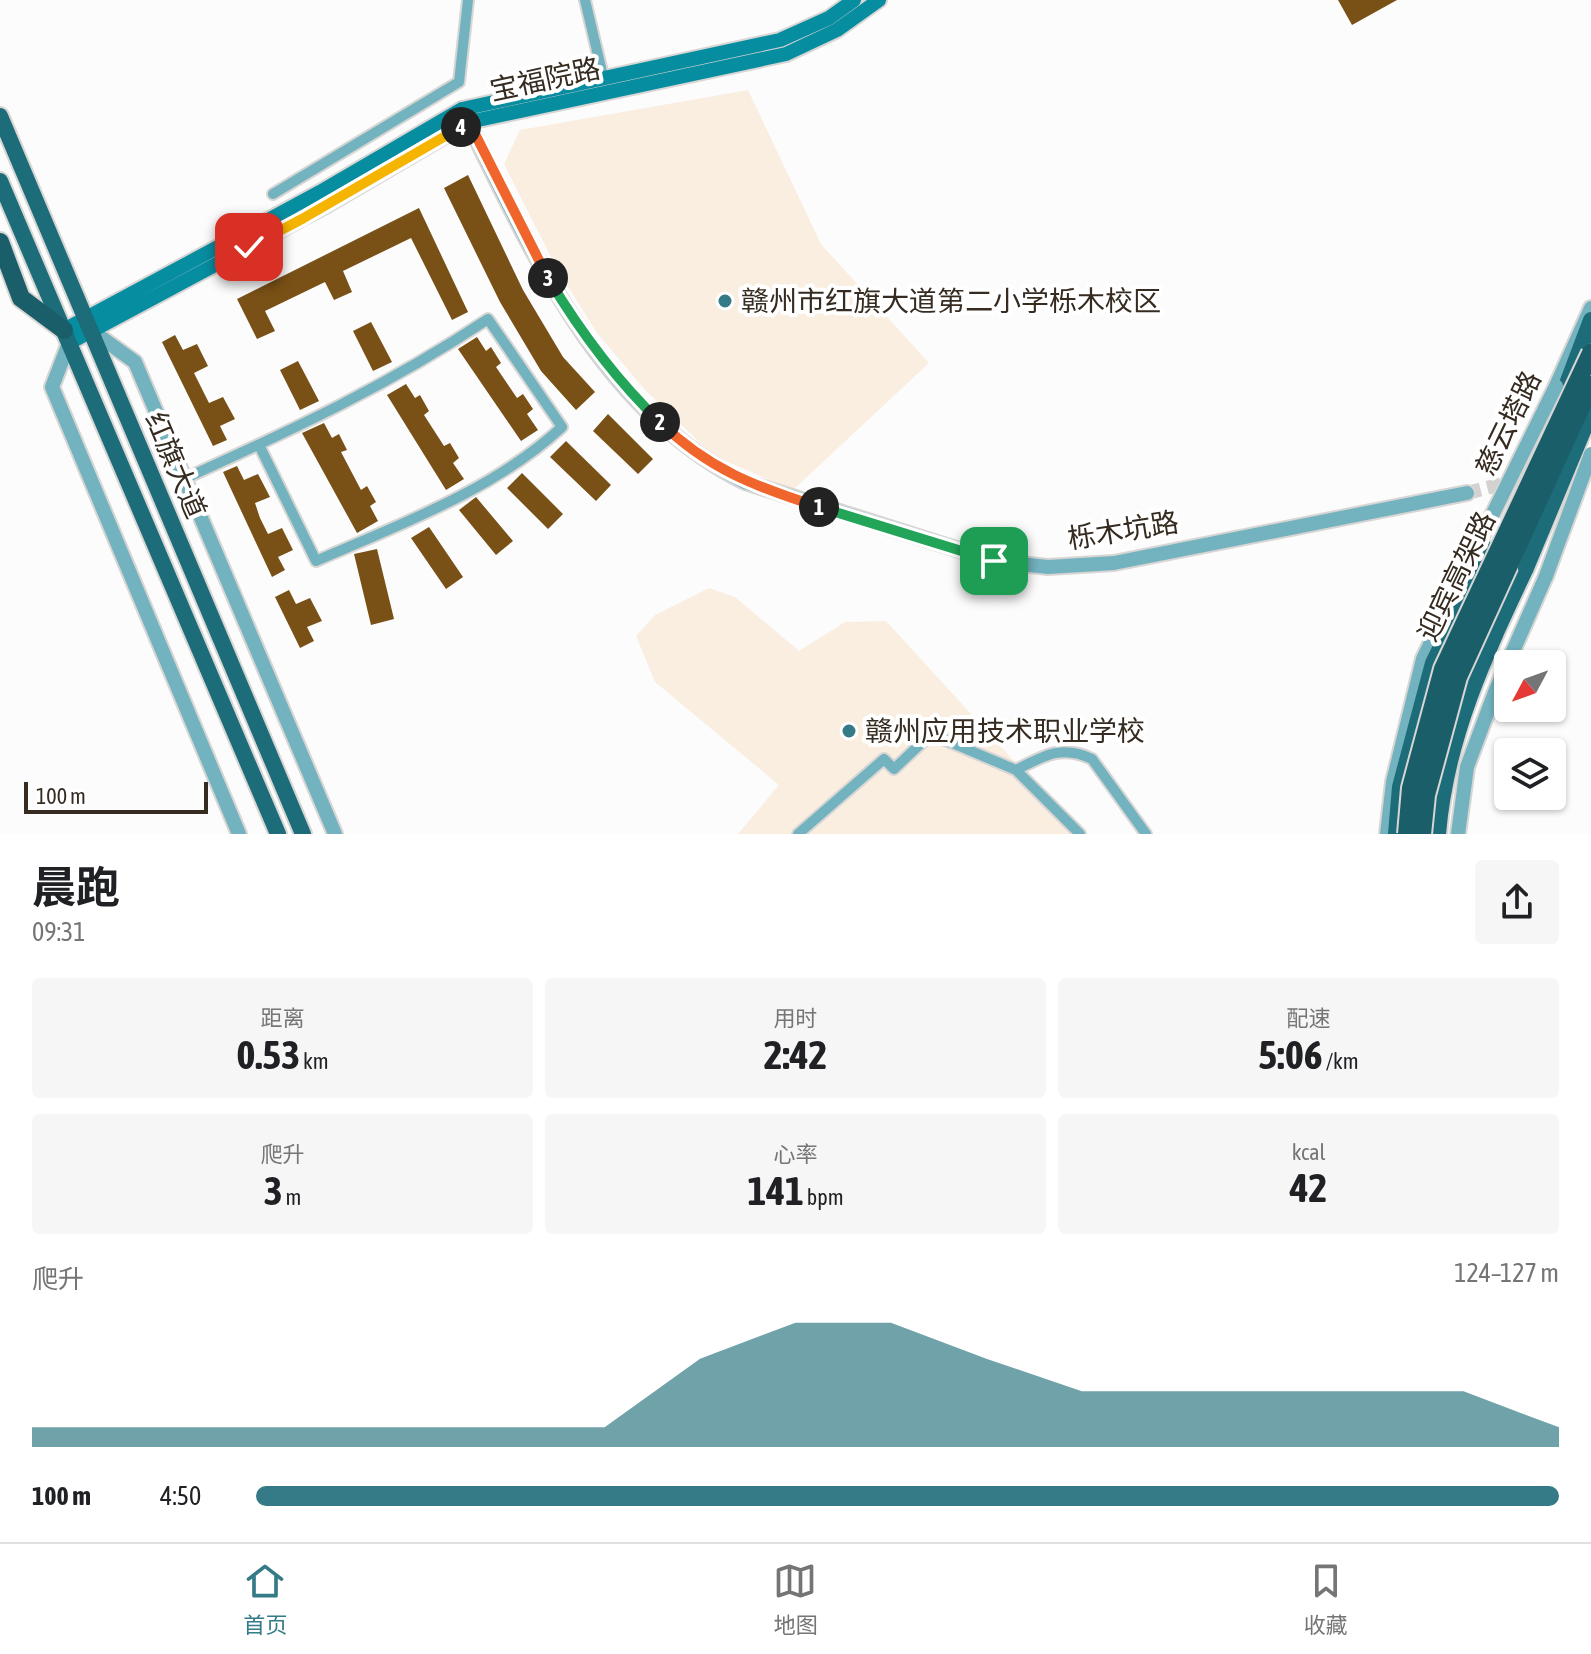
<!DOCTYPE html>
<html lang="zh">
<head>
<meta charset="utf-8">
<style>
  body { margin:0; font-family:"Asap Condensed","Noto Sans SC",sans-serif; background:#f6f6f6; color:#202124; height:100vh; display:flex; flex-direction:column; font-size:30px; white-space:nowrap }
  * { box-sizing:border-box; margin:0 }
  p { font-size:26px; color:#757577 }
  .icon { flex:none; width:44px; height:44px; fill:none; stroke:currentColor; stroke-width:2; stroke-linecap:round; stroke-linejoin:round }
  .map { position:relative; height:834px; overflow:hidden }
  .panel { display:flex; flex-direction:column; background:#fff; flex:1 }
  .panel>* { flex:none }
  .needle { width:52px; rotate:229deg }
  .fabs { position:absolute; left:1494px; top:650px; display:grid; gap:16px }
  .fabs a { display:grid; place-items:center; width:72px; height:72px; border-radius:8px; background:#fff; box-shadow:0 2px 6px #0004; font-size:40px }
  .scale { position:absolute; left:24px; bottom:20px; width:184px; box-sizing:border-box; padding-left:8px; border:4px solid #352b20; border-top:0; font-size:22px; line-height:28px; white-space:nowrap; color:#352b20; -webkit-text-stroke:6px #fff; paint-order:stroke }
  .pin { position:absolute; display:grid; place-items:center; width:68px; height:68px; color:#fff; margin:-34px; border-radius:16px; box-shadow:0 4px 12px #0006 }
  .km { position:absolute; width:40px; height:40px; margin:-20px; border-radius:50%; background:#222; color:#fff; font-size:22px; line-height:40px; text-align:center }
  .round { display:grid; place-items:center; flex:none; width:84px; height:84px; border-radius:8px; background:#f6f6f6 }
  .overview { display:flex; align-items:center; justify-content:space-between; height:136px; padding:0 32px }
  h1 { font-size:44px; font-weight:700; line-height:60px }
  .metrics { display:grid; grid-template-columns:repeat(3,1fr); gap:12px; height:136px; padding:8px 32px }
  .metrics div { display:grid; align-content:center; border-radius:8px; background:#f6f6f6; text-align:center }
  .metrics b { font-size:40px; font-weight:700 }
  .metrics small { font-size:22px; font-weight:400 }
  .metrics p { font-size:22px }
  .chart { height:224px; padding:16px 32px }
  .chart p { display:flex; justify-content:space-between }
  .chart svg { width:100%; height:144px; margin-top:8px; fill:#357b87; opacity:.7 }
  ul { padding:0 32px; list-style:none; font-size:26px }
  li { display:grid; grid-template-columns:128px 96px 1fr; align-items:center; height:60px }
  li i { height:20px; border-radius:10px; background:#357b87 }
  .menu { display:flex; justify-content:space-around; align-items:center; height:112px; border-top:2px solid #e0e0e0; background:#fff; font-size:22px; color:#757577 }
  .menu a { display:grid; justify-items:center; gap:4px }
  .menu .active { color:#357b87 }
  .map>svg:first-child { display:block }
  .built { fill:#faeee1 }
  .building { fill:#795016 }
  .lines { fill:none; stroke-linecap:round; stroke-linejoin:round }
  .tertiary-tunnel { stroke:#d4d2d0; stroke-width:14; stroke-dasharray:14 7; stroke-linecap:butt }
  .minor-casing { stroke:#d8d6d4; stroke-width:14 }
  .tertiary-casing { stroke:#d8d6d4; stroke-width:18 }
  .secondary-casing { stroke:#d8d6d4; stroke-width:18 }
  .primary-casing { stroke:#d8d6d4; stroke-width:20 }
  .trunk-casing { stroke:#d8d6d4; stroke-width:22 }
  .minor { stroke:#73b2bf; stroke-width:10 }
  .tertiary { stroke:#73b2bf; stroke-width:14 }
  .secondary { stroke:#078da0; stroke-width:14 }
  .primary { stroke:#1d6c7a; stroke-width:16 }
  .trunk { stroke:#1a5e6a; stroke-width:18 }
  .tertiary-bridge-casing { stroke:#d8d6d4; stroke-width:18; stroke-linecap:butt }
  .primary-bridge-casing { stroke:#d8d6d4; stroke-width:20; stroke-linecap:butt }
  .trunk-bridge-casing { stroke:#d8d6d4; stroke-width:22; stroke-linecap:butt }
  .tertiary-bridge { stroke:#73b2bf; stroke-width:14 }
  .primary-bridge { stroke:#1d6c7a; stroke-width:16 }
  .trunk-bridge { stroke:#1a5e6a; stroke-width:18 }
  .split-1-casing { stroke:#fff; stroke-width:16 }
  .split-2-casing { stroke:#fff; stroke-width:16 }
  .split-3-casing { stroke:#fff; stroke-width:16 }
  .split-4-casing { stroke:#fff; stroke-width:16 }
  .split-5-casing { stroke:#fff; stroke-width:16 }
  .split-6-casing { stroke:#fff; stroke-width:16 }
  .split-1 { stroke:#22a559; stroke-width:10 }
  .split-2 { stroke:#f0652b; stroke-width:10 }
  .split-3 { stroke:#22a559; stroke-width:10 }
  .split-4 { stroke:#f0652b; stroke-width:10 }
  .split-5 { stroke:#f5b400; stroke-width:10 }
  .split-6 { stroke:#f5b400; stroke-width:10 }
  .poi-dot { fill:#357b87; stroke:#fff; stroke-width:3 }
  .labels { text-anchor:middle; dominant-baseline:central; stroke-width:8; stroke-linejoin:round; paint-order:stroke }
  .street-label { font-size:28px; fill:#352b20; stroke:#fff }
  .poi-label { font-size:28px; fill:#352b20; stroke:#fff; text-anchor:start }
</style>
</head>
<body>
<div class="map">
<svg width="1591" height="834" viewBox="0 0 1591 834">
  <rect width="100%" height="100%" fill="#fcfcfc"/>
  <path class="built" d="M 748,90 L 821,244 L 929,363 L 793,490 L 714,456 L 645,390 L 597,333 L 557,269 L 504,164 L 520,130 Z
    M 709,588 L 735,597 L 799,651 L 845,622 L 886,621 L 1006,752 L 1071,834 L 738,834 L 779,785 L 655,682 L 636,636 L 655,615 Z"/>
  <path class="building" d="M 1338,0 L 1397,0 L 1352,25 Z
    M 468,175 L 523,290 L 563,357 L 595,392 L 576,410 L 541,371 L 500,302 L 444,188 Z
    M 419,208 L 468,312 L 452,320 L 411,238 L 343,271 L 352,292 L 334,300 L 325,282 L 265,311 L 275,331 L 257,339 L 237,299 Z
    M 371,322 L 392,362 L 373,371 L 353,331 Z
    M 175,335 L 183,350 L 197,344 L 208,366 L 194,373 L 209,403 L 223,397 L 235,419 L 220,426 L 227,440 L 213,446 L 162,342 Z
    M 477,337 L 486,351 L 491,347 L 501,363 L 496,367 L 517,398 L 523,394 L 533,409 L 527,414 L 538,430 L 521,441 L 458,349 Z
    M 298,361 L 319,401 L 300,410 L 280,370 Z
    M 406,384 L 415,398 L 420,395 L 429,411 L 424,415 L 444,446 L 450,443 L 459,458 L 453,463 L 464,479 L 446,490 L 387,395 Z
    M 608,414 L 653,459 L 638,474 L 593,431 Z
    M 324,423 L 332,438 L 339,434 L 347,450 L 341,452 L 361,490 L 367,486 L 376,502 L 370,506 L 378,521 L 357,533 L 302,433 Z
    M 566,441 L 611,485 L 596,501 L 550,457 Z
    M 237,466 L 244,480 L 258,474 L 270,497 L 255,503 L 260,518 L 268,534 L 282,528 L 293,550 L 278,557 L 285,570 L 272,577 L 223,472 Z
    M 522,473 L 563,514 L 548,529 L 507,488 Z
    M 476,497 L 513,541 L 496,555 L 459,510 Z
    M 429,527 L 463,577 L 446,589 L 411,538 Z
    M 377,549 L 394,619 L 371,625 L 354,554 Z
    M 289,590 L 296,604 L 310,598 L 322,621 L 307,627 L 314,641 L 300,648 L 275,597 Z"/>
  <g class="lines">
    <path class="tertiary-tunnel" d="M 1467,493 L 1541,474"/>
    <g class="minor-casing">
      <path id="minor" d="M 585,0 L 603,76
        M 273,194 L 459,82 L 468,0
        M 186,478 C 294,429 389,385 488,319 L 562,427 C 494,490 401,524 316,561 L 259,445
        M 1016,770 L 1080,834
        M 798,834 L 884,759 L 894,769 L 931,734 L 1016,770 C 1043,756 1062,744 1092,759 L 1146,834"/>
    </g>
    <g class="tertiary-casing">
      <path id="tertiary" d="M 462,109 C 530,248 599,409 745,482 L 994,561 L 1048,567 L 1114,563 L 1467,493
        M 92,331 L 135,362 L 335,834
        M 69,343 L 52,387 L 239,834
        M 1556,386 L 1591,308
        M 1387,834 L 1393,782 L 1423,659 L 1477,546
        M 1458,834 L 1467,767 L 1495,692 L 1546,576"/>
    </g>
    <g class="secondary-casing">
      <path id="secondary" d="M 64,330 L 320,192 L 462,109 L 780,40 L 829,18 L 854,0
        M 69,343 L 327,205 L 469,122 L 786,54 L 837,30 L 879,0"/>
    </g>
    <g class="primary-casing">
      <path id="primary" d="M 0,116 L 303,834
        M 0,181 L 278,834
        M 1565,389 L 1591,320
        M 1396,834 L 1400,787 L 1433,663 L 1489,550
        M 1438,834 C 1446,737 1485,655 1526,568"/>
    </g>
    <g class="trunk-casing">
      <path id="trunk" d="M 0,242 L 21,298 L 64,330"/>
    </g>
    <use href="#minor" class="minor"/>
    <use href="#tertiary" class="tertiary"/>
    <use href="#secondary" class="secondary"/>
    <use href="#primary" class="primary"/>
    <use href="#trunk" class="trunk"/>
    <g class="tertiary-bridge-casing">
      <path id="tertiary-bridge" d="M 1477,546 L 1556,386
        M 1546,576 L 1591,454"/>
    </g>
    <g class="primary-bridge-casing">
      <path id="primary-bridge" d="M 1526,568 L 1591,412"/>
    </g>
    <g class="trunk-bridge-casing">
      <path id="trunk-bridge" d="M 1407,834 L 1411,788 L 1443,669 L 1591,353
        M 1422,834 L 1426,795 L 1458,677 L 1591,385"/>
    </g>
    <use href="#tertiary-bridge" class="tertiary-bridge"/>
    <use href="#primary-bridge" class="primary-bridge"/>
    <use href="#trunk-bridge" class="trunk-bridge"/>
  </g>
  <g class="lines">
    <g class="split-1-casing">
      <path id="split-1" d="M 819,507 L 994,561"/>
    </g>
    <g class="split-2-casing">
      <path id="split-2" d="M 660,422 C 708,469 756,487 819,507"/>
    </g>
    <g class="split-3-casing">
      <path id="split-3" d="M 548,278 C 580,331 615,379 660,422"/>
    </g>
    <g class="split-4-casing">
      <path id="split-4" d="M 461,127 L 469,122 L 548,278"/>
    </g>
    <g class="split-5-casing">
      <path id="split-5" d="M 302,219 L 461,127"/>
    </g>
    <g class="split-6-casing">
      <path id="split-6" d="M 249,247 L 302,219"/>
    </g>
    <use href="#split-1" class="split-1"/>
    <use href="#split-2" class="split-2"/>
    <use href="#split-3" class="split-3"/>
    <use href="#split-4" class="split-4"/>
    <use href="#split-5" class="split-5"/>
    <use href="#split-6" class="split-6"/>
  </g>
  <g class="poi-dot">
    <circle cx="725" cy="301" r="8"/>
    <circle cx="849" cy="731" r="8"/>
  </g>
  <g class="labels">
    <g class="street-label">
      <text transform="translate(545 79) rotate(-12)">宝福院路</text>
      <text transform="translate(1508 423) rotate(-64)">慈云塔路</text>
      <text transform="translate(176 465) rotate(67)">红旗大道</text>
      <text transform="translate(1123 530) rotate(-9)">栎木坑路</text>
      <text transform="translate(1456 576) rotate(-64)">迎宾高架路</text>
    </g>
    <g class="poi-label">
      <text x="741" y="301">赣州市红旗大道第二小学栎木校区</text>
      <text x="865" y="731">赣州应用技术职业学校</text>
    </g>
  </g>
</svg>
<div class="fabs">
<a><svg class="needle" viewBox="-14 -14 28 28"><path d="M0-13l5 13h-10z" fill="#e53935"/><path d="M0 13l5-13h-10z" fill="#757577"/></svg></a>
<a><svg class="icon" aria-label="layers" viewBox="0 0 24 24"><path d="M12 4l9 5-9 5-9-5zM3 14l9 5 9-5"/></svg></a>
</div>
<div class="scale">100 m</div>
<div class="pin" style="left:994px;top:561px;background:#1e9e55"><svg class="icon" aria-label="arrive" viewBox="0 0 24 24"><path d="M6 21V4h12l-3 4 3 4H6"/></svg></div>
<div class="pin" style="left:249px;top:247px;background:#d93025"><svg class="icon" aria-label="check" viewBox="0 0 24 24"><path d="M5 12l5 5 9-10"/></svg></div>
<b class="km" style="left:819px;top:507px">1</b>
<b class="km" style="left:660px;top:422px">2</b>
<b class="km" style="left:548px;top:278px">3</b>
<b class="km" style="left:461px;top:127px">4</b>
</div>
<section class="panel">
<div class="overview"><div><h1>晨跑</h1><p>09:31</p></div><a class="round"><svg class="icon" aria-label="share" viewBox="0 0 24 24"><path d="M12 15V3M7 8l5-5 5 5M5 13v7h14v-7"/></svg></a></div>
<div class="metrics">
<div><p>距离</p><b>0.53<small> km</small></b></div>
<div><p>用时</p><b>2:42</b></div>
<div><p>配速</p><b>5:06<small> /km</small></b></div>
</div>
<div class="metrics">
<div><p>爬升</p><b>3<small> m</small></b></div>
<div><p>心率</p><b>141<small> bpm</small></b></div>
<div><p>kcal</p><b>42</b></div>
</div>
<div class="chart"><p><span>爬升</span>124–127 m</p>
<svg viewBox="0 0 160 44" preserveAspectRatio="none"><path d="M0 44V38L10 38L20 38L30 38L40 38L50 38L60 38L70 17L80 6L90 6L100 17L110 27L120 27L130 27L140 27L150 27L160 38V44z"/></svg>
</div>
<ul>
<li><b>100 m</b>4:50<i style="width:100%"></i></li>
</ul>
</section>
<nav class="menu">
<a class="active"><svg class="icon" aria-label="home" viewBox="0 0 24 24"><path d="M3 11l9-7 9 7M6 9v11h12V9"/></svg>首页</a>
<a><svg class="icon" aria-label="map" viewBox="0 0 24 24"><path d="M3 6l6-2 6 2 6-2v14l-6 2-6-2-6 2zM9 4v14M15 6v14"/></svg>地图</a>
<a><svg class="icon" aria-label="saved" viewBox="0 0 24 24"><path d="M7 4h10v16l-5-4-5 4z"/></svg>收藏</a>
</nav>
</body>
</html>
